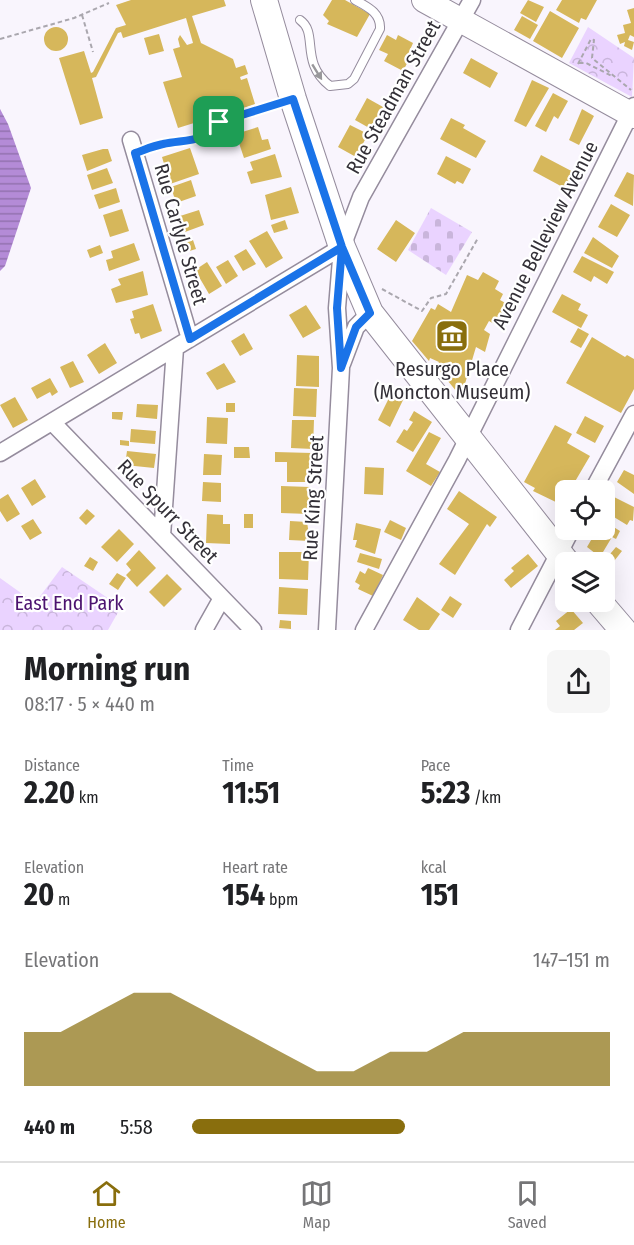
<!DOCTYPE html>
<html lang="en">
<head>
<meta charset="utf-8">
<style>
  body { margin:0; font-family:"Fira Sans Condensed",sans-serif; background:#f6f6f6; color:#202124; height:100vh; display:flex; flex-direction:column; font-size:22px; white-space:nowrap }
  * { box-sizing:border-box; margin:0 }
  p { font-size:20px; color:#757577 }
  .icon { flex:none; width:33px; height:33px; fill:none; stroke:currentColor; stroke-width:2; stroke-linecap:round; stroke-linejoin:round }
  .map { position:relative; height:630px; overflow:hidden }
  .side { display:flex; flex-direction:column; background:#fff; flex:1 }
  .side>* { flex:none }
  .tools { position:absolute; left:555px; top:480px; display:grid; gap:12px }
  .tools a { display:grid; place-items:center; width:60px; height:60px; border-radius:9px; background:#fff; box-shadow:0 6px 24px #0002; font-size:30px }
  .pin { position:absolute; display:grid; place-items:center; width:51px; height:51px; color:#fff; margin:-26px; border-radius:12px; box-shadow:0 3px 9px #0006 }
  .round { display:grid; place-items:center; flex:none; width:63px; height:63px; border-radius:9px; background:#f6f6f6 }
  .head { display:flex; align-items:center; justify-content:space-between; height:102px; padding:0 24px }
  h1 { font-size:33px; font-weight:700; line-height:45px }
  .metrics { display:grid; grid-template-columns:repeat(3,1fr); gap:9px; height:102px; padding:6px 24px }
  .metrics div { display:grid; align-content:center }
  .metrics b { font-size:30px; font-weight:700 }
  .metrics small { font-size:16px; font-weight:400 }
  .metrics p { font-size:16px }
  .chart { height:168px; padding:12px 24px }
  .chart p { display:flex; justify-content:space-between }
  .chart svg { width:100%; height:108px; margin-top:6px; fill:#896e0d; opacity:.7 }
  ul { padding:0 24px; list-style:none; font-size:20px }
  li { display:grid; grid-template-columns:96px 72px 1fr; align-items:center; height:45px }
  li i { height:15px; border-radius:8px; background:#896e0d }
  .tabs { display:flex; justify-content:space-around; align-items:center; height:84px; border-top:2px solid #e0e0e0; background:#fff; font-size:16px; color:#757577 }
  .tabs a { display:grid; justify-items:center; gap:3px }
  .tabs .selected { color:#896e0d }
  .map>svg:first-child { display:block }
  .forest { fill:url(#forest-crowns) }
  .cemetery { fill:url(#cemetery-stones) }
  .water { fill:url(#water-rules) }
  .building { fill:#d6b75b }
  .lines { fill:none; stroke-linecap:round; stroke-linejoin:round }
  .lane-casing { stroke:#958c9d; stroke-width:10 }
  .street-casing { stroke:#958c9d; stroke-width:19 }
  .secondary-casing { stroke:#958c9d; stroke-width:26 }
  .primary-casing { stroke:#958c9d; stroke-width:28 }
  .path { stroke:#aaa7ae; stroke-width:2; stroke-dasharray:4.5 3; stroke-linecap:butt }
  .lane { stroke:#fff; stroke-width:8 }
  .street { stroke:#fff; stroke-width:16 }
  .secondary { stroke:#fff; stroke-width:24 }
  .primary { stroke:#fff; stroke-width:26 }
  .oneway { fill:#99989b }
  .route-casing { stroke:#fff; stroke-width:12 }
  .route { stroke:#1a73e8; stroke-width:8 }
  .labels { text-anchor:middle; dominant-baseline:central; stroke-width:4.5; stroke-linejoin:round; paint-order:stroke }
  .street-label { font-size:20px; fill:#333037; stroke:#fff }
  .poi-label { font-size:20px; fill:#333037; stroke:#fff }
  .park-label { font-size:20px; fill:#4c136f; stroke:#fff }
</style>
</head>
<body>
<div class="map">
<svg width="634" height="630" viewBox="0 0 634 630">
  <defs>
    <pattern id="forest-crowns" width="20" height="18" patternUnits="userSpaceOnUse" patternTransform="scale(1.5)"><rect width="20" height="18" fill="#ead3ff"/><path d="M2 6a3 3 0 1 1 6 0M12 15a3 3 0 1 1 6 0" fill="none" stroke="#c9b5db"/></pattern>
    <pattern id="cemetery-stones" width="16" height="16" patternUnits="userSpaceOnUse" patternTransform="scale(1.5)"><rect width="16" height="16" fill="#ead3ff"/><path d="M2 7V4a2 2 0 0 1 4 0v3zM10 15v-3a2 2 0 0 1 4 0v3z" fill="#c9b5db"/></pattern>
    <pattern id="water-rules" width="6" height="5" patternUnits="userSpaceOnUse" patternTransform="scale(1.5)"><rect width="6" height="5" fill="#b48bd7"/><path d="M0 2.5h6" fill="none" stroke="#9372af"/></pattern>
  </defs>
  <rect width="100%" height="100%" fill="#f9f5fd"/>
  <path class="forest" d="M 588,27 L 634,58 L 632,97 L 569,63 Z
    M 62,567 L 121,607 L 108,630 L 0,630 L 0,578 L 35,603 Z"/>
  <path class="cemetery" d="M 431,208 L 472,232 L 446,275 L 408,250 Z"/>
  <path class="water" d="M 0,109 L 8,124 L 31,188 L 5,266 L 0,271 Z"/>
  <path class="building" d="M 131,0 L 224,0 L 226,6 L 192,16 L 201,43 L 233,59 L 236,68 L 245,65 L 248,74 L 240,77 L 241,80 L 247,78 L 255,104 L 208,120 L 208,117 L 201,120 L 203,125 L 200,129 L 194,123 L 178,128 L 163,82 L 182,77 L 173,49 L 180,47 L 178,39 L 180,35 L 187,45 L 193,43 L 186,18 L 123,38 L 121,32 L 118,33 L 96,77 L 92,78 L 103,118 L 80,125 L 59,58 L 84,51 L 91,73 L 93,72 L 116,28 L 126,25 L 116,5 Z
    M 332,0 L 345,0 L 370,14 L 357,37 L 327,24 L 329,21 L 323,15 Z
    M 528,0 L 544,7 L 536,22 L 520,13 Z
    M 562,0 L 597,0 L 586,20 L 581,18 L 579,23 L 556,10 Z
    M 634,8 L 634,37 L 630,35 L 628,40 L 634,42 L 632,50 L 624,46 L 625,42 L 620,44 L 617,35 L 625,33 L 623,25 L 631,23 L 627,10 Z
    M 550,11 L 579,28 L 562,58 L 533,41 Z
    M 522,16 L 538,25 L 530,39 L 514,30 Z
    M44 39a12 12 0 1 1 24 0a12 12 0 1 1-24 0Z
    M 159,34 L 164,51 L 149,55 L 144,38 Z
    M 387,35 L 396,40 L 398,35 L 413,43 L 410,50 L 413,52 L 403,71 L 384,61 L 388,54 L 379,50 Z
    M 471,58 L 498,73 L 490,88 L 463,73 Z
    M 532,80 L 549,88 L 526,127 L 514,121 Z
    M 553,93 L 568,101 L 558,119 L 554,116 L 546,132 L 535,126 Z
    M 367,98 L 383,107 L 371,129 L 355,120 Z
    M 582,109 L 594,116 L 579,145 L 569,140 Z
    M 451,118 L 465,125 L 463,128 L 486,141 L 476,158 L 440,139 Z
    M 350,125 L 368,134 L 356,157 L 338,147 Z
    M 236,126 L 239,133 L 258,127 L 262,140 L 268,139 L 271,149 L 244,158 L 239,143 L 225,147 L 220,131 Z
    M 190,148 L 199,174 L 170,184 L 162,157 Z
    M 103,149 L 108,149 L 112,161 L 87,171 L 82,155 Z
    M 275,154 L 282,177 L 251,184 L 247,172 L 253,170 L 250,162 Z
    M 541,155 L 579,175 L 570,191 L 533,171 Z
    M 446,156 L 471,169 L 463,184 L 457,181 L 455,184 L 437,174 Z
    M 107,168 L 113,183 L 92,190 L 87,175 Z
    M 627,172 L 634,175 L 633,206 L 614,196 Z
    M 191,180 L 196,196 L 176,203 L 171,187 Z
    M 291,187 L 299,213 L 271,220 L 265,195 Z
    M 116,188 L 120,202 L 99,209 L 94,195 Z
    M 611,204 L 630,215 L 617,237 L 598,227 Z
    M 122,209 L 129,231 L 110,237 L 103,215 Z
    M 199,210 L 204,225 L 185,232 L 180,216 Z
    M 285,220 L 288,229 L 274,233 L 271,225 Z
    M 396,220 L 415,233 L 396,262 L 377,249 Z
    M 267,231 L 283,258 L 266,268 L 249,241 Z
    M 593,237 L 619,256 L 612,268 L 584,253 Z
    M 193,240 L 196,249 L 183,253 L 180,244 Z
    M 134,243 L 140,260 L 109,271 L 106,260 L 113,258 L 111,251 Z
    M 100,245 L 103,253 L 90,258 L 87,250 Z
    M 246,249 L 256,264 L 243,271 L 234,256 Z
    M 582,256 L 614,272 L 607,284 L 594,276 L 591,282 L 573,272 Z
    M 228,260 L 238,276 L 226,284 L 216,267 Z
    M 207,262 L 222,286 L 209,294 L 195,270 Z
    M 143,271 L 148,295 L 116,303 L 111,289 L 121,285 L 118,279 Z
    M 483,272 L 499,281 L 495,289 L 503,294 L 500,300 L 511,306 L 500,327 L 489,321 L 484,330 L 490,334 L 485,352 L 476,347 L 461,397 L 439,370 L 435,370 L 439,362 L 430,358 L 429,361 L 412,341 L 431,308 L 435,310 L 438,304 L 451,312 L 467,275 L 478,280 Z
    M 562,294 L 581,304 L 578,310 L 588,315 L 581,328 L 552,312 Z
    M 153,304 L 162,331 L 141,339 L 139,333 L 135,334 L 130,319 L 134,318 L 132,311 Z
    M 306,305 L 321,328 L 303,338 L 289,315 Z
    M 578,328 L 589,334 L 581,348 L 570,342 Z
    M 244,333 L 253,349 L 240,356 L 231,341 Z
    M 592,337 L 625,357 L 627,355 L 634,359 L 634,389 L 621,413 L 566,383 Z
    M 105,343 L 117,363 L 99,374 L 87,355 Z
    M 297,355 L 319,356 L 319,387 L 296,386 Z
    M 73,361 L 84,382 L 70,388 L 60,367 Z
    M 224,363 L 236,382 L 217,390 L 206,373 Z
    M 50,378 L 58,392 L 52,396 L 50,392 L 37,399 L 31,388 Z
    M 294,388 L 317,389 L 316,417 L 293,416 Z
    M 392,392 L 404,398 L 390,427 L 378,420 Z
    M 15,397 L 28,420 L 13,428 L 0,405 Z
    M 226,403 L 235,403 L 235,412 L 226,412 Z
    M 137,404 L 158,405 L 157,419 L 136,417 Z
    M 414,411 L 432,422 L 413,452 L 396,442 L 404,429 L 407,431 L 413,422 L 409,420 Z
    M 112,412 L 123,412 L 122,420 L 112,419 Z
    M 585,416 L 604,426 L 595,443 L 576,433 Z
    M 207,417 L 228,418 L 227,444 L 206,443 Z
    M 292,420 L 314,420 L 313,449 L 291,448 Z
    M 555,425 L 572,434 L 567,443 L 590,456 L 570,490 L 566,490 L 562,505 L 533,491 L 535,488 L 524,482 Z
    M 131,429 L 156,431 L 155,444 L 130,442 Z
    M 429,432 L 441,438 L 426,464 L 440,472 L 431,486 L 406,471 Z
    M 120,440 L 129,441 L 129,446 L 120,445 Z
    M 234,447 L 249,447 L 250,458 L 234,458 Z
    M 127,451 L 156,454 L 154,468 L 125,465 Z
    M 275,452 L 312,453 L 311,482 L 287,482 L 287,462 L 275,462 Z
    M 204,454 L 222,455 L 221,475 L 203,475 Z
    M 365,467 L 384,468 L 383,495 L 364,494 Z
    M 624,470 L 634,475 L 634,494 L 617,482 Z
    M 35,479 L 46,497 L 32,506 L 21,488 Z
    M 203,482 L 221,483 L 221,502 L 202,501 Z
    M 281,486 L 310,487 L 309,514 L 281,513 Z
    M 459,491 L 497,517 L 490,527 L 487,524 L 455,575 L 439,564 L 469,524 L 447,509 Z
    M 8,494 L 20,514 L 7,522 L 0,511 L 0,499 Z
    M 612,496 L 634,507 L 633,521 L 630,520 L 627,525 L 604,511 Z
    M 87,509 L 95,516 L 86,525 L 79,518 Z
    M 207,514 L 223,515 L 223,524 L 230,524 L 230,544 L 206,543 Z
    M 244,514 L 253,514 L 253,528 L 244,528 Z
    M 33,519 L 42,533 L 30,540 L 21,526 Z
    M 390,520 L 406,528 L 401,540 L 384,532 Z
    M 290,521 L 307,522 L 310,541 L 289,540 Z
    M 604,521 L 620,531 L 616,539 L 612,537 L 600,557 L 587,547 L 597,530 L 604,530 Z
    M 356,523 L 381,529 L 375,554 L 355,547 L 357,540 L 353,540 Z
    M 119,529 L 134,544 L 117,562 L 101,547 Z
    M 616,547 L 622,551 L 611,565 L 605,560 Z
    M 139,550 L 156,568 L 137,587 L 126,575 L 131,570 L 126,564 Z
    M 279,552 L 309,552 L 308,580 L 279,579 Z
    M 360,553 L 382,559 L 379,569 L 357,562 Z
    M 528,554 L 538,566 L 511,588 L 504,580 L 514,571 L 511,568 Z
    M 90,557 L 98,562 L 93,571 L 84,566 Z
    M 368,568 L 383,575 L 373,596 L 358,589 L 360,585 L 355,582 L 360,571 L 365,574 Z
    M 117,573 L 126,578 L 118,590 L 109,584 Z
    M 167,574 L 182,589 L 164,607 L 149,592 Z
    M 279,587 L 308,589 L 307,615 L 278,614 Z
    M 450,596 L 462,604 L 453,618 L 441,610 Z
    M 417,597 L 440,614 L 429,630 L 419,630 L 403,620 Z
    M 571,609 L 583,623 L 574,630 L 555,630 L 560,626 L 556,621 Z
    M 280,620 L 291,621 L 291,629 L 279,628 Z"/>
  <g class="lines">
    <g class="lane-casing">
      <path id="lane" d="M 300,20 C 319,33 299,62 330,86 L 348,84 L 354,79 L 380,29 C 381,13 368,7 355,0
        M 135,153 C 144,150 153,146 163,144 C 185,139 204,144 219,122 L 290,100"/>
    </g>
    <g class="street-casing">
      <path id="street" d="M 131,140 L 190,339
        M 342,364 L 356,327 L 370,313
        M 52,422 L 253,630
        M 0,453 L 342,247
        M 593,490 L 634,414
        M 162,536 L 175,348
        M 204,630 L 222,598
        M 327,630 L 341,368 L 337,308 L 342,247 L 361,197 L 472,0
        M 364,630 L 457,460 L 634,106
        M 519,630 L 571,530"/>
    </g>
    <g class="secondary-casing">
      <path id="secondary" d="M 424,0 L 634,116"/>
    </g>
    <g class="primary-casing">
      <path id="primary" d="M 264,0 L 293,99 L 342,247 L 370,313 L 566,562
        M 599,602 L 623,630"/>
    </g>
    <path class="path" d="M 82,15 L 93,52
      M 0,39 L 74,18 L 109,3
      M 579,63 L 586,63 L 612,76
      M 578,64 L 591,39 L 594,40 L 592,58 L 631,90
      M 382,289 L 422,311 L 431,298 L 446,294 L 478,238"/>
    <use href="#lane" class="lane"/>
    <use href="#street" class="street"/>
    <use href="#secondary" class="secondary"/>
    <use href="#primary" class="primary"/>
  </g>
  <defs><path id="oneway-solid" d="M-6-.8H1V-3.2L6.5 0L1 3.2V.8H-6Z" transform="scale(1.5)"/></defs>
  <use class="oneway" href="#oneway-solid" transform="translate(317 72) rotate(58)"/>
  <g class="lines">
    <g class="route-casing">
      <path id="route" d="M 219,122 C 204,144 185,139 163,144 C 153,146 144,150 135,153 L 190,339 L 342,247 L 337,308 L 341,368 L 356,327 L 370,313 L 342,247 L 293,99 L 219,122"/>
    </g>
    <use href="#route" class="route"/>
  </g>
  <defs>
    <g id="museum-square" transform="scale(1.725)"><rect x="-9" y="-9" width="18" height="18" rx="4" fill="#896e0d" stroke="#fff"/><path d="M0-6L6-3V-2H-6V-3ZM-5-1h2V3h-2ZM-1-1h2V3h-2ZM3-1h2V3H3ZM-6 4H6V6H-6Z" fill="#fff"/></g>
  </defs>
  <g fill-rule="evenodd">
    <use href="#museum-square" x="452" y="336"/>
  </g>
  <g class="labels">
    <g class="street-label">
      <text transform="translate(393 97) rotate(-61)">Rue Steadman Street</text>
      <text transform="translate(181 234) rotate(74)">Rue Carlyle Street</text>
      <text transform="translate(545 235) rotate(-63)">Avenue Belleview Avenue</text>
      <text transform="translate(313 498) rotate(-87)">Rue King Street</text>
      <text transform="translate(168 511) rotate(46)">Rue Spurr Street</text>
    </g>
    <g class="poi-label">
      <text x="452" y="369">Resurgo Place<tspan x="452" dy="23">(Moncton Museum)</tspan></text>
    </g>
    <g class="park-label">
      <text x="69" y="603">East End Park</text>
    </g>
  </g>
</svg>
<div class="tools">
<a><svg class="icon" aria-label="locate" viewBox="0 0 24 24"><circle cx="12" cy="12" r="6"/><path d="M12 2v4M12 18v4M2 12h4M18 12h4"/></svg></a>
<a><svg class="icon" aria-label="layers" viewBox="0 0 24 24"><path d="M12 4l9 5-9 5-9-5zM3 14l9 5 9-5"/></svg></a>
</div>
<div class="pin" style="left:219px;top:122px;background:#1e9e55"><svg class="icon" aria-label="arrive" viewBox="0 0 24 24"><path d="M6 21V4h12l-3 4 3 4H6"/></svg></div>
</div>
<section class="side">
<div class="head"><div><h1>Morning run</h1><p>08:17 · 5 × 440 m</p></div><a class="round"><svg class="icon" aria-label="share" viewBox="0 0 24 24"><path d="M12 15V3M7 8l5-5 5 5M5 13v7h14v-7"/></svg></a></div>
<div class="metrics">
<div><p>Distance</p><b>2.20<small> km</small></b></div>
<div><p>Time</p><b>11:51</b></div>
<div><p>Pace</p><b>5:23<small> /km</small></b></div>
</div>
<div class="metrics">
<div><p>Elevation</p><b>20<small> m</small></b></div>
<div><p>Heart rate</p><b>154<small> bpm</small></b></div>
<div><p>kcal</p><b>151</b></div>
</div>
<div class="chart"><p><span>Elevation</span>147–151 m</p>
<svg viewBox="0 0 160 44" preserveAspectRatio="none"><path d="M0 44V22L10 22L20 14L30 6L40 6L50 14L60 22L70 30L80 38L90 38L100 30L110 30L120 22L130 22L140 22L150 22L160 22V44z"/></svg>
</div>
<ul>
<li><b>440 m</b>5:58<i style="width:51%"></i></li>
</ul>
</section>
<nav class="tabs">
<a class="selected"><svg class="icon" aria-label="home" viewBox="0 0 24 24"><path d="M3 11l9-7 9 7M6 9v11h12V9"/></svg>Home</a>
<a><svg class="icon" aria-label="map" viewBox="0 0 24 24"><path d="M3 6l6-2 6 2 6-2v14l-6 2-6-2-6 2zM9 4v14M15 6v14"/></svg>Map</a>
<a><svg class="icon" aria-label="saved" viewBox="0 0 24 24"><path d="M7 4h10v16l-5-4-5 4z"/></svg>Saved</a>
</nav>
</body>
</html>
